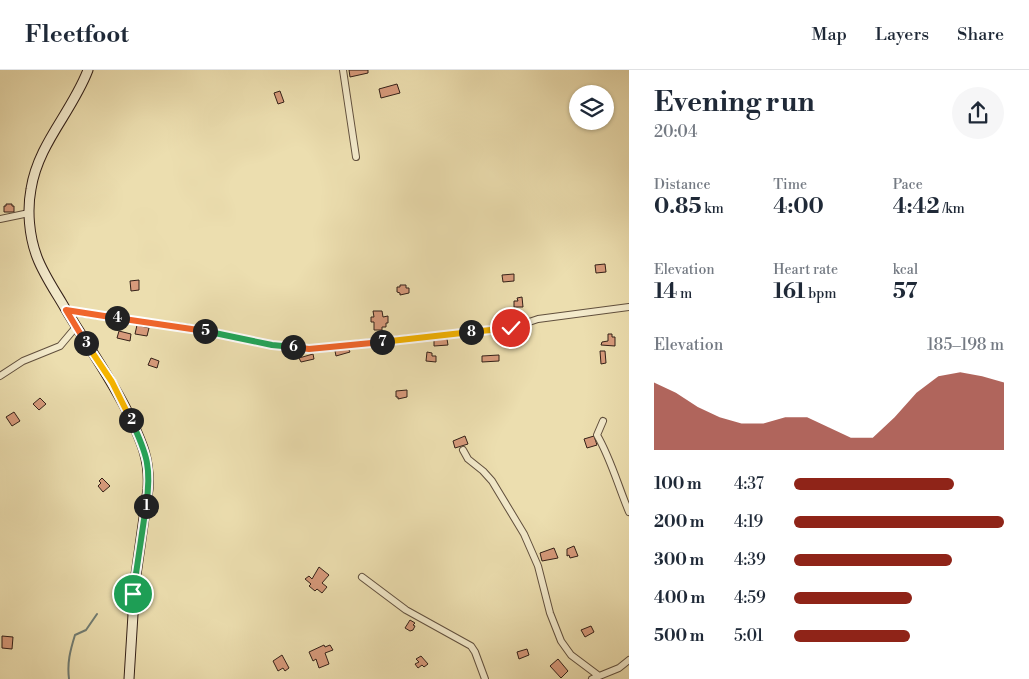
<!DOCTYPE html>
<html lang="en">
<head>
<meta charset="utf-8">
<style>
  body { margin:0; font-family:"Libre Bodoni",serif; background:#f6f6f7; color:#1f2937; height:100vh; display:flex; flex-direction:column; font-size:19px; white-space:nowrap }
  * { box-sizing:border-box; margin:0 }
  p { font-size:16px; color:#747a83 }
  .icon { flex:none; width:28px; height:28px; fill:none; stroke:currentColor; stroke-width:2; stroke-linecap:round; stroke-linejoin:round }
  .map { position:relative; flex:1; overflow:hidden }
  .side { display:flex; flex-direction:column; background:#fff; width:400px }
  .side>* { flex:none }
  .tools { position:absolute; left:569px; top:15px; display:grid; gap:10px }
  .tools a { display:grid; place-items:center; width:45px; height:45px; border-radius:50%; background:#fff; box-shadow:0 1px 4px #0004; font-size:25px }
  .pin { position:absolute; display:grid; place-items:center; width:42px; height:42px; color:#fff; margin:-21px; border:2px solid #fff; border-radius:50%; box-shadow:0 1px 5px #0007 }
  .km { position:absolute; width:25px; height:25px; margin:-12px; border-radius:50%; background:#222; color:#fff; font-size:14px; line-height:25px; text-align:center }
  .round { display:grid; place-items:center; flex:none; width:52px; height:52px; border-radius:26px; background:#f6f6f7 }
  .headline { display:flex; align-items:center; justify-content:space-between; height:85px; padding:0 25px }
  h1 { font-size:28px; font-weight:700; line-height:38px }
  .metrics { display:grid; grid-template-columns:repeat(3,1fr); gap:8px; height:85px; padding:5px 25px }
  .metrics div { display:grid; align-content:center }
  .metrics b { font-size:21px; font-weight:700 }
  .metrics small { font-size:14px; font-weight:400 }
  .metrics p { font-size:14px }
  .chart { height:140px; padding:10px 25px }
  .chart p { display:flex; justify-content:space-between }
  .chart svg { width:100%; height:90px; margin-top:5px; fill:#8f2418; opacity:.7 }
  ul { padding:0 25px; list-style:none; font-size:16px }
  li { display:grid; grid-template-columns:80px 60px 1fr; align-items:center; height:38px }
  li i { height:12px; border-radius:6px; background:#8f2418 }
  header { display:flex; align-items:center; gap:30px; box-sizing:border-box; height:70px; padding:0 25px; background:#fff; border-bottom:1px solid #e0e1e3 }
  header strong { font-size:24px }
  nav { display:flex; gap:28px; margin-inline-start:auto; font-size:18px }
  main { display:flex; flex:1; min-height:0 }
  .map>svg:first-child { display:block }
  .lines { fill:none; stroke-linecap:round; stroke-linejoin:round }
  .stream { stroke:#717d74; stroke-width:2 }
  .building { fill:#d79a7b; stroke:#332018 }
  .street-casing { stroke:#61503e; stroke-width:8 }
  .secondary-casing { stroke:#332018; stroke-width:11 }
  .street { stroke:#f3eacb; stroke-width:6 }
  .secondary { stroke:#f3eacb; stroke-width:9 }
  .split-1-casing { stroke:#fff; stroke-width:10 }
  .split-2-casing { stroke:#fff; stroke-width:10 }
  .split-3-casing { stroke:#fff; stroke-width:10 }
  .split-4-casing { stroke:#fff; stroke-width:10 }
  .split-5-casing { stroke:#fff; stroke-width:10 }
  .split-6-casing { stroke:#fff; stroke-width:10 }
  .split-7-casing { stroke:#fff; stroke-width:10 }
  .split-8-casing { stroke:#fff; stroke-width:10 }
  .split-9-casing { stroke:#fff; stroke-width:10 }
  .split-1 { stroke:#22a559; stroke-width:6 }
  .split-2 { stroke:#22a559; stroke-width:6 }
  .split-3 { stroke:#f5b400; stroke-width:6 }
  .split-4 { stroke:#f0652b; stroke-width:6 }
  .split-5 { stroke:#f0652b; stroke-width:6 }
  .split-6 { stroke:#22a559; stroke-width:6 }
  .split-7 { stroke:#f0652b; stroke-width:6 }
  .split-8 { stroke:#f5b400; stroke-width:6 }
  .split-9 { stroke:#f5b400; stroke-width:6 }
</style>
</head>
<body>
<header>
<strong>Fleetfoot</strong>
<nav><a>Map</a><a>Layers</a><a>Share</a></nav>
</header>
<main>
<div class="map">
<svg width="629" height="609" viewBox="0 0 629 609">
  <rect width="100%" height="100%" fill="#ecdeaf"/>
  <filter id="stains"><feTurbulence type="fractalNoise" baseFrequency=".004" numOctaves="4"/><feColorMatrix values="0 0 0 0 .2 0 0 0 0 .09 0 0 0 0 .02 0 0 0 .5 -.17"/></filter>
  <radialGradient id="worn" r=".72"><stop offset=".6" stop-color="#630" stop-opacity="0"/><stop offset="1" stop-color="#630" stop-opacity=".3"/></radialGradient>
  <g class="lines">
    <path class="stream" d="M 69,609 C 67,593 70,581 75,565 L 86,560 L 97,544"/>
  </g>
  <path class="building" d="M 349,0 L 368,0 L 368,3 L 350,7 Z
    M 397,14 L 400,23 L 381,28 L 379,19 Z
    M 280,21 L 284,32 L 278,34 L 274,23 Z
    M 6,134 L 12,134 L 12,136 L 14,136 L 14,142 L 4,142 L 4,136 L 6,136 Z
    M 605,194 L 606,202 L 596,203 L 595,195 Z
    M 514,204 L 514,211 L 503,212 L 502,205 Z
    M 139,210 L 139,220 L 131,221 L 130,211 Z
    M 400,215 L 406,215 L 406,218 L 409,218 L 409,223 L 400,225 L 400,223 L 397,222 L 397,217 L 400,217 Z
    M 522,227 L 523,237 L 514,237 L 514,231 L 518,231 L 517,228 Z
    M 373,241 L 382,241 L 383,247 L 388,246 L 388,253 L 386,253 L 386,257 L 382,257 L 382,260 L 374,260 L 374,252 L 371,252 L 371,247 L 374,247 Z
    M 137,255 L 149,258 L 147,266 L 135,264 Z
    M 119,261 L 131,264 L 130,271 L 117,268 Z
    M 608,264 L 612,264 L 612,267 L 615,267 L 615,276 L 601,275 L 602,272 L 608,271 Z
    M 447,269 L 448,275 L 434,276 L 434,270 Z
    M 348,278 L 350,282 L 336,286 L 335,281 Z
    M 600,281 L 605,281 L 606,293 L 601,294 Z
    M 427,282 L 432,283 L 432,286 L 436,286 L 436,292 L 426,291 Z
    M 313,284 L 314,289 L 301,292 L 299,288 Z
    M 499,285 L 499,291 L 482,292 L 482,286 Z
    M 151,288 L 159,291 L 157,298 L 148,295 Z
    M 407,320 L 407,327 L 398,329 L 398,327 L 396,327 L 396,321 Z
    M 40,328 L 46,334 L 39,340 L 33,334 Z
    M 14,342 L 20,351 L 12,356 L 6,347 Z
    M 465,366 L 468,374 L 455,378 L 453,371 Z
    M 594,366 L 597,375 L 587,378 L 584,369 Z
    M 102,408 L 110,416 L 103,422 L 98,416 L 101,413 L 99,411 Z
    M 574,476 L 578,486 L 570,488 L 569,485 L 567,486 L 567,479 Z
    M 554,478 L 558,488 L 542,491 L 540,483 Z
    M 319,497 L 329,505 L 322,513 L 327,517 L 322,523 L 317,519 L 315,521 L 309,516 L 311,514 L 305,509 L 309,506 L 312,509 Z
    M 410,550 L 415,553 L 413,555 L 415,556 L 413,560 L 410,561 L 405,558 Z
    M 591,556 L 594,562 L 585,567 L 581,560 Z
    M 2,566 L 13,567 L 12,579 L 2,578 Z
    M 324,575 L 325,577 L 330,575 L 333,580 L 325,583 L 329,594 L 319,598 L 316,589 L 313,591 L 309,582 Z
    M 527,579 L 529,585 L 519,589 L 517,582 Z
    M 282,585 L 289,598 L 285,601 L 283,598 L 278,601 L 273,591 Z
    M 421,586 L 428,594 L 424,597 L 422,595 L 418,598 L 415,594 L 419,592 L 416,589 Z
    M 558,589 L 568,601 L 561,608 L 550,596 Z"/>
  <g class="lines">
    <g class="street-casing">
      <path id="street" d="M 343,0 L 356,87
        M 0,149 L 29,143
        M 66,241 L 203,260 L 272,275 L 309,279 L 511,258 L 538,249 L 629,237
        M 0,306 L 23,291 L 60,276 L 76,257
        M 603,351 L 597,365 C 611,389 618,416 629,442
        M 463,380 L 468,389 L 483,401 L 492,411 L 524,464 L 538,496 L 550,543 L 561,571 L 571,585 L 599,606
        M 362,507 L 406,540 L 471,576 L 475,582 L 485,609
        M 592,609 L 619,598 L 629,590"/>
    </g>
    <g class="secondary-casing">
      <path id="secondary" d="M 88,0 C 72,42 38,74 31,119 C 27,140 29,166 37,187 C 43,203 53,218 62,233 C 84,271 111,307 130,347 C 142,373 150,390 148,419 L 135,512 L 129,609"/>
    </g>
    <use href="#street" class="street"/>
    <use href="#secondary" class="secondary"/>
  </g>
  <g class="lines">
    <g class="split-1-casing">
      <path id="split-1" d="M 133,524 L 146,436"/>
    </g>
    <g class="split-2-casing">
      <path id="split-2" d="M 131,350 C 147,384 152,398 146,436"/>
    </g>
    <g class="split-3-casing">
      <path id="split-3" d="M 86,273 L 112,312 L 131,350"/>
    </g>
    <g class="split-4-casing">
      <path id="split-4" d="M 86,273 L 66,240 L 117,248"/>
    </g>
    <g class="split-5-casing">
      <path id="split-5" d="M 117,248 L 205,261"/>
    </g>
    <g class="split-6-casing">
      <path id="split-6" d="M 205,261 L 272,275 L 293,277"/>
    </g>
    <g class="split-7-casing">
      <path id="split-7" d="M 293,277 L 309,279 L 382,272"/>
    </g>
    <g class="split-8-casing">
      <path id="split-8" d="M 382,272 L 471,262"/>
    </g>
    <g class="split-9-casing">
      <path id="split-9" d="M 471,262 L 511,258"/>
    </g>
    <use href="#split-1" class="split-1"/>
    <use href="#split-2" class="split-2"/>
    <use href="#split-3" class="split-3"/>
    <use href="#split-4" class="split-4"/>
    <use href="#split-5" class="split-5"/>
    <use href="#split-6" class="split-6"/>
    <use href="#split-7" class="split-7"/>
    <use href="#split-8" class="split-8"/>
    <use href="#split-9" class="split-9"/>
  </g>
  <rect width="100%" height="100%" filter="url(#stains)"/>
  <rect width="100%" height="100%" fill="url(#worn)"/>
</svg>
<div class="tools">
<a><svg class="icon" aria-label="layers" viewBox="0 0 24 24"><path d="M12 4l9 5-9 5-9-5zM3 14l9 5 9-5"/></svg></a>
</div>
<div class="pin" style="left:133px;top:524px;background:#1e9e55"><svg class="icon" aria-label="arrive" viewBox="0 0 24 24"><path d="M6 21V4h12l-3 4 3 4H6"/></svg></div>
<div class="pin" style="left:511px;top:258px;background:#d93025"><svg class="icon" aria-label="check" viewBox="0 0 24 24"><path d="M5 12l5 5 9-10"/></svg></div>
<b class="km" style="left:146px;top:436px">1</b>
<b class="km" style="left:131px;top:350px">2</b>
<b class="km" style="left:86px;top:273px">3</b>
<b class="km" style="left:117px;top:248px">4</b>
<b class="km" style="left:205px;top:261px">5</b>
<b class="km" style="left:293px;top:277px">6</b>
<b class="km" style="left:382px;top:272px">7</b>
<b class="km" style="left:471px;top:262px">8</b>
</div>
<section class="side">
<div class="headline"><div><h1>Evening run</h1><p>20:04</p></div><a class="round"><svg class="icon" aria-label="share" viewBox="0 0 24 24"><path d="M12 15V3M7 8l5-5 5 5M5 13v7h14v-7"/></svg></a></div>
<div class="metrics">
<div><p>Distance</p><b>0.85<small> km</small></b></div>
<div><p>Time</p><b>4:00</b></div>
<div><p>Pace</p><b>4:42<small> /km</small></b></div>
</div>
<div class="metrics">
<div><p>Elevation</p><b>14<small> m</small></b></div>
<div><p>Heart rate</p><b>161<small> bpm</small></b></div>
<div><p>kcal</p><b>57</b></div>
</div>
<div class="chart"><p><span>Elevation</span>185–198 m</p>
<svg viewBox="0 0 160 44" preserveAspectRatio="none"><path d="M0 44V11L10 16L20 23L30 28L40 31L50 31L60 28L70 28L80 33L90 38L100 38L110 28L120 16L130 8L140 6L150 8L160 11V44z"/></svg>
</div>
<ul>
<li><b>100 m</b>4:37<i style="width:76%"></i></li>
<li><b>200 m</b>4:19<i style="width:100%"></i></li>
<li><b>300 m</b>4:39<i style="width:75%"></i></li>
<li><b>400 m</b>4:59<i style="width:56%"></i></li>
<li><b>500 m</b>5:01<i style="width:55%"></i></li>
</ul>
</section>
</main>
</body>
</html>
